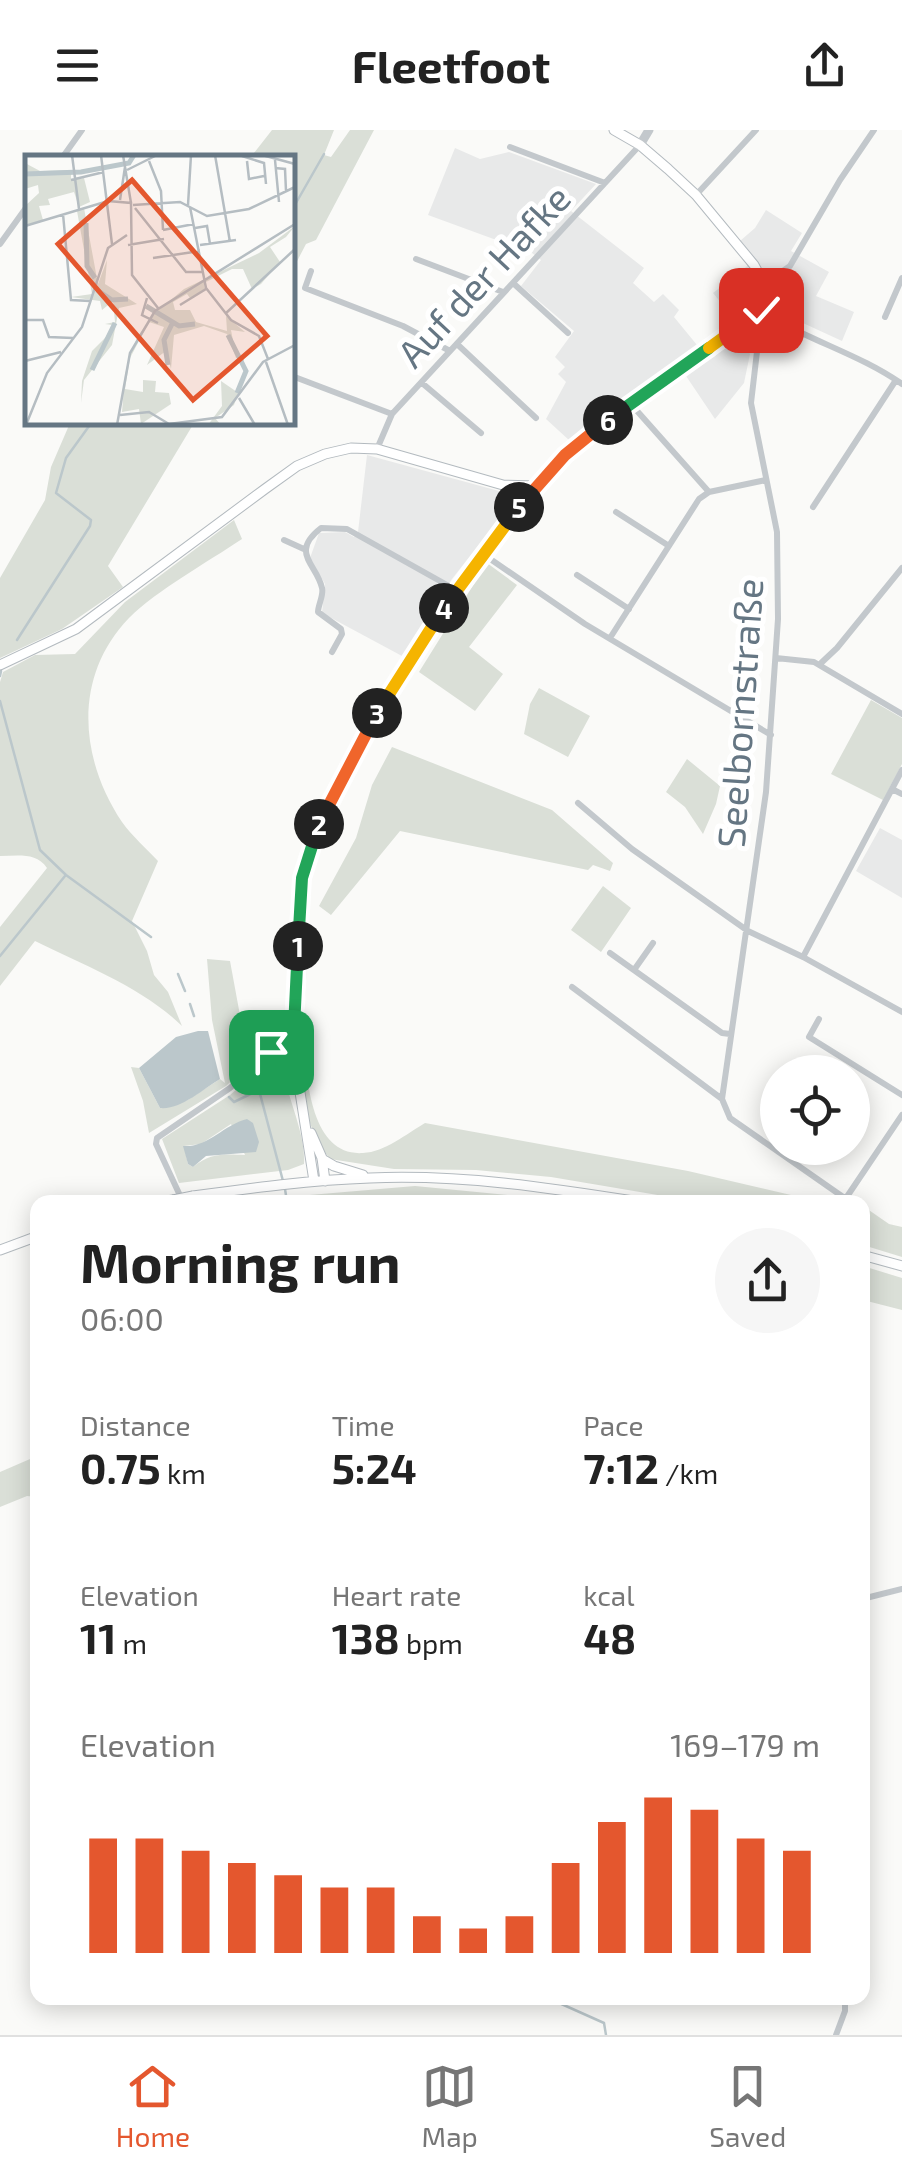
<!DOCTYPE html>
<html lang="en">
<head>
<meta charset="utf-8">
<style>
  body { margin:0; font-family:"Exo 2",sans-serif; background:#f6f6f6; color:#222; height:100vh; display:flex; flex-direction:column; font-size:38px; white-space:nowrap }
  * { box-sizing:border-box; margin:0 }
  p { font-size:32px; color:#767676 }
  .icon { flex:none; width:55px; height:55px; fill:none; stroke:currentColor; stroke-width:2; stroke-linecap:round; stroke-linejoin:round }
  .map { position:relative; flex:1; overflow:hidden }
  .drawer { position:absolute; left:30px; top:1065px; width:840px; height:810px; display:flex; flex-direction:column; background:#fff; border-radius:20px; box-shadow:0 5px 25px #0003 }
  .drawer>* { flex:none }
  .fabs { position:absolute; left:760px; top:925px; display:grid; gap:20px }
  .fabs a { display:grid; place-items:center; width:110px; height:110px; border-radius:50%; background:#fff; box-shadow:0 5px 25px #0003; font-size:50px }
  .pin { position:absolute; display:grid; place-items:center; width:85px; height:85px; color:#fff; margin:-42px; border-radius:20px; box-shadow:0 5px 15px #0006 }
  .km { position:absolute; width:50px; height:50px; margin:-25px; border-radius:50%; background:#222; color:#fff; font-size:28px; line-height:50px; text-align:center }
  .round { display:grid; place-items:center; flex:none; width:105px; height:105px; border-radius:52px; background:#f6f6f6 }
  .headline { display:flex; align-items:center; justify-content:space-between; height:170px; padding:0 50px }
  h1 { font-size:55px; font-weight:700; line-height:75px }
  .metrics { display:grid; grid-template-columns:repeat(3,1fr); gap:15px; height:170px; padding:10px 50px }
  .metrics div { display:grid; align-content:center }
  .metrics b { font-size:42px; font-weight:700 }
  .metrics small { font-size:28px; font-weight:400 }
  .metrics p { font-size:28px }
  .chart { height:280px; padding:20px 50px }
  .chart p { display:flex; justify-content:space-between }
  .chart svg { width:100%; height:180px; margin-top:10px; stroke:#e4572e; stroke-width:6 }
  header { display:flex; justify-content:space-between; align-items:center; height:130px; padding:0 50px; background:#fff; font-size:45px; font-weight:700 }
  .tabs { display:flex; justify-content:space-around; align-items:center; height:140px; border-top:2px solid #e0e0e0; background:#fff; font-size:28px; color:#767676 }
  .tabs a { display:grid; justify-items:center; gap:5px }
  .tabs .on { color:#e4572e }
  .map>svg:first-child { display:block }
  .built { fill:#e8e9e9 }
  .green { fill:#dadfd7; fill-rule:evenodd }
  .water { fill:#bbc7cb }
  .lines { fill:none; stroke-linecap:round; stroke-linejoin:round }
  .stream { stroke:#bbc7cb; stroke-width:2.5 }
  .secondary-casing { stroke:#b3babf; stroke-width:11 }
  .minor { stroke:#c3c8cc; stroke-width:6 }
  .tertiary { stroke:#c3c8cc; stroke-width:9 }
  .secondary { stroke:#fff; stroke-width:9 }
  .secondary-bridge-casing { stroke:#b3babf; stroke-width:11; stroke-linecap:butt }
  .secondary-bridge { stroke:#fff; stroke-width:9 }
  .split-1-casing { stroke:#fff; stroke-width:20 }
  .split-2-casing { stroke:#fff; stroke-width:20 }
  .split-3-casing { stroke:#fff; stroke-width:20 }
  .split-4-casing { stroke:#fff; stroke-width:20 }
  .split-5-casing { stroke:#fff; stroke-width:20 }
  .split-6-casing { stroke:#fff; stroke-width:20 }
  .split-7-casing { stroke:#fff; stroke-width:20 }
  .split-8-casing { stroke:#fff; stroke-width:20 }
  .split-1 { stroke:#22a559; stroke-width:12 }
  .split-2 { stroke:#22a559; stroke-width:12 }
  .split-3 { stroke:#f0652b; stroke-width:12 }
  .split-4 { stroke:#f5b400; stroke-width:12 }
  .split-5 { stroke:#f5b400; stroke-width:12 }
  .split-6 { stroke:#f0652b; stroke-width:12 }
  .split-7 { stroke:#22a559; stroke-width:12 }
  .split-8 { stroke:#f5b400; stroke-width:12 }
  .labels { text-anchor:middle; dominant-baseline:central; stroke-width:10; stroke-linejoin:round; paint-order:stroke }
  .street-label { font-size:38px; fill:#657683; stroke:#fff }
  .inset-river { fill:none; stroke:#bbc7cb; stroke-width:5 }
  .inset-road { fill:none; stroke:#b5bdc2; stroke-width:2.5 }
  .view { fill:#e4572e; fill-opacity:0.15; stroke:#e4572e; stroke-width:5 }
  .inset-edge { fill:none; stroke:#657683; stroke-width:5 }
</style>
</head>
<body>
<header><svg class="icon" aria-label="menu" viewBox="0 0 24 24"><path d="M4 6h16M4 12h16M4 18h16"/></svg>Fleetfoot<svg class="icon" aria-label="share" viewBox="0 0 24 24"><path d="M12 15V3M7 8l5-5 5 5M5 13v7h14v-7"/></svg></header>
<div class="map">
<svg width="902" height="1905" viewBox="0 0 902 1905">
  <rect width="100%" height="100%" fill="#fafaf8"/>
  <path class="built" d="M 455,18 L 480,29 L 509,22 L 596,54 L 571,81 L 644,138 L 633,153 L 654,172 L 663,164 L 679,180 L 674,187 L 697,215 L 570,311 L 546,289 L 566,252 L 558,244 L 565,237 L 555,227 L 574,201 L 521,156 L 541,130 L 532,123 L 428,85 Z
    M 766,80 L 802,103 L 791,121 L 829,142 L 816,166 L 854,182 L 842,211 L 779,182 L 753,174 L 735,190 L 713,163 L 755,130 L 740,111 L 755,98 Z
    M 738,207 L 750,224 L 744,253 L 715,289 L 684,243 Z
    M 367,325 L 499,361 L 505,370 L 506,380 L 452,449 L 402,526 L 322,483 L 325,454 L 310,428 L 319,403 L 345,402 L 354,407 L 358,402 Z
    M 880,698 L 902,710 L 902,768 L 856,741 Z"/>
  <path class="green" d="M 272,0 L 334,0 L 324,25 L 331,27 L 350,0 L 374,0 L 316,110 L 306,114 L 293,139 L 292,28 L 250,28 Z
    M 70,293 L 194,293 L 108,436 L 123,457 L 62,499 L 0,528 L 0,448 L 45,370 L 51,337 Z
    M 234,390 L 242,409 C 208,432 157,460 129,488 C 73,546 79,628 122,692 C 132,706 146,718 158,731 L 132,791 L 147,821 L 154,845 L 168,862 L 182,896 C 142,857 85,836 35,811 L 0,856 L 0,797 L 47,738 C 36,722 18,726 0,726 L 0,552 L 3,542 L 35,525 L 75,524 L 125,472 Z
    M 487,433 L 517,455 L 469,517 L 503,544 L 475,581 L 419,542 Z
    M 539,558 L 590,586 L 568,627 L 524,604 L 530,574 Z
    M 871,570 L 902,588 L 902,634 L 883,670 L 831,644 Z
    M 392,617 L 552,680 L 613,733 L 610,741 L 593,735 L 588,740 L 400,701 L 331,785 L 319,776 L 356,708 L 372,655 Z
    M 687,629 L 720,656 L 716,674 L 703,704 L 685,677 L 666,662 Z
    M 603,756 L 631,778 L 601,822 L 571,800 Z
    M 311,797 C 306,844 284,1029 363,1023 C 385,1022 406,1004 425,993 L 688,1041 L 821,1072 L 699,1072 L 551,1047 L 476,1040 L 394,1039 L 330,1029 C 283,972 300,866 303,798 Z
    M 207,829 L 230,831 L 249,934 L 226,956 L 149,1003 L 143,971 L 131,937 L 139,938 L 160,978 L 186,971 L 220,949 L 225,953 L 212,890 Z
    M 279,929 L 283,932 C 285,967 306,1000 304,1034 L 288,1040 L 179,1053 L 162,1009 L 230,965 L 268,932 ZM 231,994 L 245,1025 C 223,1024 210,1023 193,1037 L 188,1034 L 184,1016 L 201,1014 Z
    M 415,1056 L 581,1072 L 229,1072 Z
    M 863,1076 L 889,1094 L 902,1097 L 902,1127 L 863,1115 Z
    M 863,1136 L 902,1148 L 902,1180 L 863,1170 Z
    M 37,1326 L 37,1367 L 27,1366 L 0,1377 L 0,1342 Z"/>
  <path class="water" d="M 198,901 L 208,901 L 220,949 C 203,959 181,980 160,978 L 139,938 L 176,907 Z
    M 247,989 L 253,993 L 259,1012 L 256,1022 L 206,1026 L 193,1037 L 188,1034 L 183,1016 C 208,1018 223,995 247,989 Z"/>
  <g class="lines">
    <path class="stream" d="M 292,80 L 324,24
      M 17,510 L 90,396 L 91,390 L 56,363 L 66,328 L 92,292
      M 0,546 L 1,541
      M 0,571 L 40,720 L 66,745 L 151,807
      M 0,826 L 65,746
      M 178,844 L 185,861
      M 190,874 L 194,886
      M 229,967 L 234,972 L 259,960 L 283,1051
      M 285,1059 L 287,1072
      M 34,1509 L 38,1504
      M 558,1868 L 557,1872 L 604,1893 L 606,1905"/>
    <g class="secondary-casing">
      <path id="secondary" d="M 503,355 L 522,373
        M 0,535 L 76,499 L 265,359 L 297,336 L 325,324 L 351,318 L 377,319 L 503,355 L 537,356
        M 311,1003 L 322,1028 L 325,1051
        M 322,1029 L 334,1036 L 363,1045
        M 314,1051 L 293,918 L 299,771 L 308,723 L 332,666 L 388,564 L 428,502 L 483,424 L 545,346 L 574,317 L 630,273 L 756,186 L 765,168 L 764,154 L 754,135 L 696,65 L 668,39 L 640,15 L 614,0
        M 193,1066 C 252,1058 311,1050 370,1048 C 461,1044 551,1058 640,1072
        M 161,1072 L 173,1070
        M 0,1120 L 38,1106
        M 862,1125 L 902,1136"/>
    </g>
    <path class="minor" d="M 510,17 L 605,53
      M 62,28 L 82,0
      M 696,65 L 756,0
      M 0,114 L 28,75
      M 416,129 L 503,162
      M 311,141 L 305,158 L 403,196 L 450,221
      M 513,153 L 568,203
      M 764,154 L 790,136 L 840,50 L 874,0
      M 761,180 C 805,210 858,223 902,254
      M 885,187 L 902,148
      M 758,213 L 751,273 L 777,402 L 778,489 L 766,662 L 722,969 L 730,988 L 846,1069
      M 457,214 L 536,288
      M 292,246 L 392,284
      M 422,253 L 481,303
      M 630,273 L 709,362 L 766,350
      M 377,319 L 392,284 L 640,15
      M 813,377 L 896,250
      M 616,382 L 669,416
      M 284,410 L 306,420
      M 483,424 L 585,494 L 771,605
      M 577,445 L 629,479
      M 610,508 L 699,369 L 709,362
      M 332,522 L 342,504 L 341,499 L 318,482 C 318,475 324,465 322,458 C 317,434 289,423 321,398 L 347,399 L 456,460
      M 776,528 L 814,532 L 902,584
      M 820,534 L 837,518 L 902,438
      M 892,659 L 902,664
      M 578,673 L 632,719 L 748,801 L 803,827 L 902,882
      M 610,823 L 722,903 L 730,904
      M 803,827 L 902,640
      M 634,840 L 653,813
      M 572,857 L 722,969
      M 819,889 L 809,907 L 902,965
      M 844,1071 L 902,985
      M 183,1072 L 156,1014 L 157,1008 L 230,958 L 271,922 L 293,918
      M 862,1469 L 902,1459
      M 836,1905 L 845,1881 L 845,1868"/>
    <path class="tertiary" d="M 640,15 L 649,0"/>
    <use href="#secondary" class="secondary"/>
    <g class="secondary-bridge-casing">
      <path id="secondary-bridge" d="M 173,1070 L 193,1066"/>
    </g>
    <use href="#secondary-bridge" class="secondary-bridge"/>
  </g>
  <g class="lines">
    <g class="split-1-casing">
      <path id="split-1" d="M 271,922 L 293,918 L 298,816"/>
    </g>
    <g class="split-2-casing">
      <path id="split-2" d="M 298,816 L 302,748 L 319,694"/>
    </g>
    <g class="split-3-casing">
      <path id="split-3" d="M 319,694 L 377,583"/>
    </g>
    <g class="split-4-casing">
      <path id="split-4" d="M 377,583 L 444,478"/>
    </g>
    <g class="split-5-casing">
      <path id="split-5" d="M 444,478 L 519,377"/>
    </g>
    <g class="split-6-casing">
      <path id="split-6" d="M 519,377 L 565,325 L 608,290"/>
    </g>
    <g class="split-7-casing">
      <path id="split-7" d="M 608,290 L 709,218"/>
    </g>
    <g class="split-8-casing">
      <path id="split-8" d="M 709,218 L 761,180"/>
    </g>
    <use href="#split-1" class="split-1"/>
    <use href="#split-2" class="split-2"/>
    <use href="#split-3" class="split-3"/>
    <use href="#split-4" class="split-4"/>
    <use href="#split-5" class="split-5"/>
    <use href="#split-6" class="split-6"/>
    <use href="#split-7" class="split-7"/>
    <use href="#split-8" class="split-8"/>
  </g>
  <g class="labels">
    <g class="street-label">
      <text transform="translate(483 145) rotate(-47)">Auf der Hafke</text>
      <text transform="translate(739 583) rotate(-86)">Seelbornstraße</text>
    </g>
  </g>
  <g transform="translate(25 25)">
    <rect width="270" height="270" fill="#fafaf8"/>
    <path d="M 0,8 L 15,16 L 46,15 L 46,25 L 59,23 L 65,47 L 54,52 L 49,37 L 23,44 L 25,50 L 14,51 L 18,65 L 0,70 L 0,51 L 14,38 L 13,30 L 0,34 ZM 59,53 L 73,129 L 82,105 L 80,129 L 112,149 L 94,153 L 87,190 L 59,225 L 56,248 L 57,226 L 67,196 L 85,178 L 87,170 L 80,169 L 90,167 L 88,146 L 77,155 L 75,146 L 46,142 L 67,139 L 52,56 ZM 270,71 L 261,82 L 245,92 L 255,107 L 236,129 L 227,134 L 218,114 L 207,114 L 179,128 L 180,134 L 165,143 L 162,139 L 148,147 L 150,155 L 165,155 L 171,167 L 202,176 L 201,161 L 220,177 L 206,175 L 211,201 L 218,202 L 221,216 L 209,250 L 190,263 L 196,270 L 183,270 L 197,251 L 196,226 L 212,237 L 220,216 L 217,202 L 211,203 L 202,179 L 179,171 L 149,180 L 146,214 L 141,196 L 122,210 L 139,172 L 124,167 L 105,203 L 100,234 L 118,237 L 118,225 L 131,226 L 130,237 L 144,238 L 146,249 L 116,269 L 114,254 L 97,257 L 100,220 L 104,202 L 113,181 L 130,158 L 159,134 L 234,98 Z" fill="#dadfd7"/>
    <path class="inset-river" d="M 0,19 L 56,17 L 104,8 L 109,0M 61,68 L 62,111 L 70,123M 72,135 L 87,145 L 103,144M 121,151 L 154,171 L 170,169M 203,180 L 221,216 L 212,238M 143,210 L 139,185 L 148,167M 67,215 L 90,168"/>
    <path class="inset-road" d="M 47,0 L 54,54M 76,0 L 87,89M 98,0 L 106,48M 190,0 L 205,87M 237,0 L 270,9M 217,1 L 239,8 L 241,29M 250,5 L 254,47M 124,6 L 136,36 L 138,75M 222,6 L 224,24 L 239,21M 250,13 L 260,14 L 261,36M 102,15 L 132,0M 46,25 L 79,17M 95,45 L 100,12M 108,50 L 155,47 L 182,61 L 224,54 L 270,32M 163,50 L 166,0M 165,52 L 181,133 L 206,165 L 234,181 L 243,204M 110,53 L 161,117 L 178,117M 38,59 L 46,145 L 65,146M 0,71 L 83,46 L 106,48 L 107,120 L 133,153M 170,73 L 182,71 L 185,89M 138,75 L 169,69M 103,90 L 139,84M 175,90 L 211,85M 128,103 L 175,96M 122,143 L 117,160 L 133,168M 155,150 L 181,134M 200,159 L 270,94M 0,165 L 18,165 L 24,182 L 48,183M 0,206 L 36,197M 241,207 L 263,270M 214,243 L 230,270M 95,260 L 124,257 L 144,269 L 197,262 L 238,207 L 270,190M 1,270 L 22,218 L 57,172 L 83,93 L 102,80M 92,270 L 105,198 L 130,156 L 270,69"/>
    <path class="view" d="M 107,25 L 242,181 L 168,245 L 33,89 Z"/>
    <rect width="270" height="270" class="inset-edge"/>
  </g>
</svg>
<div class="fabs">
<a><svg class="icon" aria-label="locate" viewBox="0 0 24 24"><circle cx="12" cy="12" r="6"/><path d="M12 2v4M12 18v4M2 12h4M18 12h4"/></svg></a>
</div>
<div class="pin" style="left:271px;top:922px;background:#1e9e55"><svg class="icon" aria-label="arrive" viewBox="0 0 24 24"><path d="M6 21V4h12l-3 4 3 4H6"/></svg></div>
<div class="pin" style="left:761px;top:180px;background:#d93025"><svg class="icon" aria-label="check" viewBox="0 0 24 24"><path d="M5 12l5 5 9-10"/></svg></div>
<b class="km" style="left:298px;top:816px">1</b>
<b class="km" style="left:319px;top:694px">2</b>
<b class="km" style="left:377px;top:583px">3</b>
<b class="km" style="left:444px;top:478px">4</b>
<b class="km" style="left:519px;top:377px">5</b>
<b class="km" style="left:608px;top:290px">6</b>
<section class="drawer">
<div class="headline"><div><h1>Morning run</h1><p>06:00</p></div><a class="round"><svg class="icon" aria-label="share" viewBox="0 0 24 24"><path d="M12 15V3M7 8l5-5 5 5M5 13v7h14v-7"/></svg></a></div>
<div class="metrics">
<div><p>Distance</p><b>0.75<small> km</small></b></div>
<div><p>Time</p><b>5:24</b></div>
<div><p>Pace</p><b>7:12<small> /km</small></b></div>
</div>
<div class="metrics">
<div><p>Elevation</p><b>11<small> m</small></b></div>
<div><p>Heart rate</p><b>138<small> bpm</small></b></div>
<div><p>kcal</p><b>48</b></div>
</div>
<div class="chart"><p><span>Elevation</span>169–179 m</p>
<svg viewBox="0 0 160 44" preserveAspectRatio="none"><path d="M5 44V16M15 44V16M25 44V19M35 44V22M45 44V25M55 44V28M65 44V28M75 44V35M85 44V38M95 44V35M105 44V22M115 44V12M125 44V6M135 44V9M145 44V16M155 44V19"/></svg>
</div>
</section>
</div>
<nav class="tabs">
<a class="on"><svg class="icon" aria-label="home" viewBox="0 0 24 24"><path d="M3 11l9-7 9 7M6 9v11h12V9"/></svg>Home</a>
<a><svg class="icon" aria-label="map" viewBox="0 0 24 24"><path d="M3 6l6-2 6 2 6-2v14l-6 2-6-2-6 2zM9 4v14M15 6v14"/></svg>Map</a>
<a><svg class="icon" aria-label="saved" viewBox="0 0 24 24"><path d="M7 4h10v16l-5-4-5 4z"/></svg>Saved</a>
</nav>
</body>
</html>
